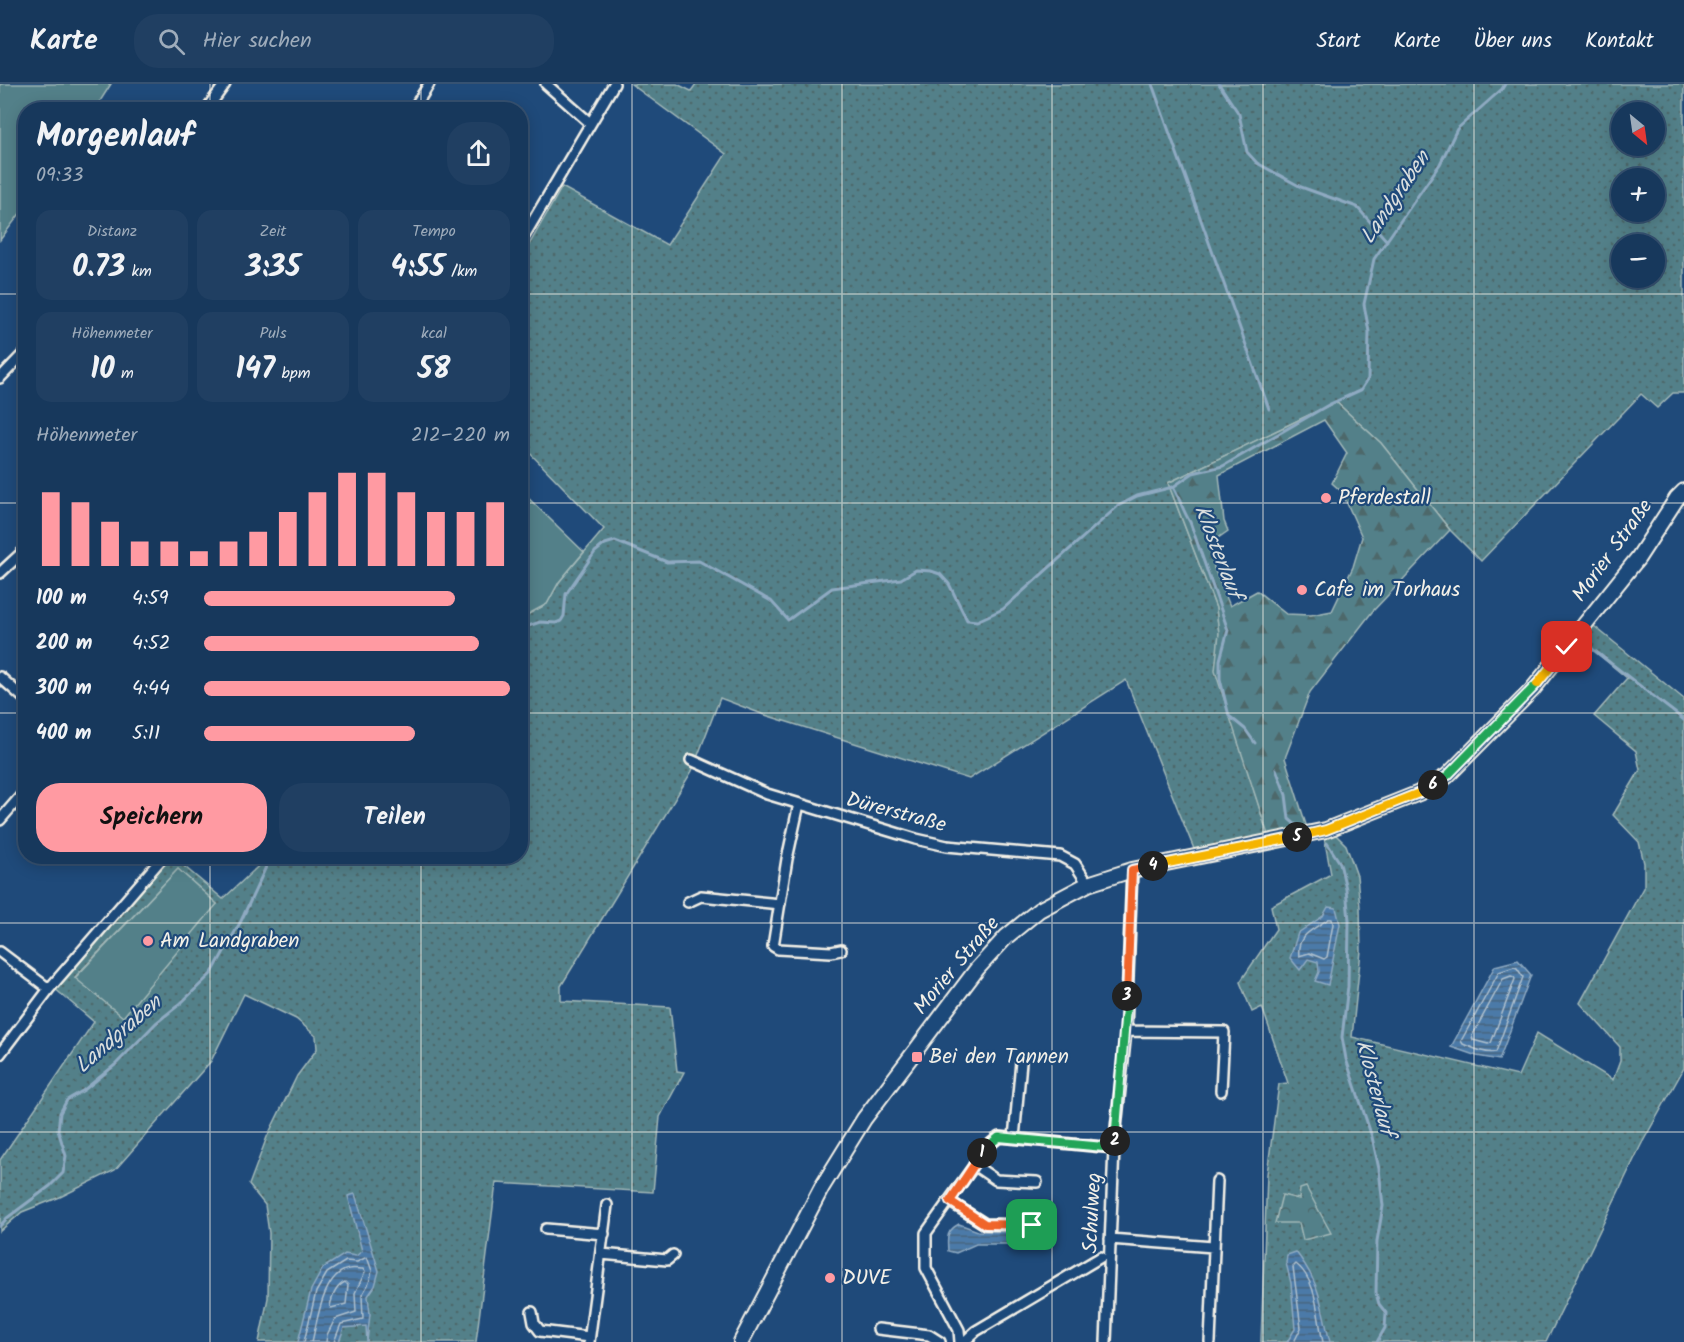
<!DOCTYPE html>
<html lang="de">
<head>
<meta charset="utf-8">
<style>
  body { margin:0; font-family:Kalam,sans-serif; background:#203f62; color:#f1f3f6; height:100vh; display:flex; flex-direction:column; font-size:22px; white-space:nowrap }
  * { box-sizing:border-box; margin:0 }
  p { font-size:20px; color:#9eacbb }
  .icon { flex:none; width:33px; height:33px; fill:none; stroke:currentColor; stroke-width:2; stroke-linecap:round; stroke-linejoin:round }
  .map { position:relative; flex:1; overflow:hidden }
  .panel { position:absolute; left:18px; top:18px; width:510px; height:762px; display:flex; flex-direction:column; background:#17385c; border-radius:24px; box-shadow:0 3px 15px #0003,0 0 0 2px #365272 }
  .panel>* { flex:none }
  .needle { width:39px; rotate:151deg }
  .controls { position:absolute; left:1611px; top:18px; display:grid; gap:12px }
  .controls a { display:grid; place-items:center; width:54px; height:54px; border-radius:50%; background:#17385c; box-shadow:0 3px 15px #0003,0 0 0 2px #365272; font-size:30px }
  .pin { position:absolute; display:grid; place-items:center; width:51px; height:51px; color:#fff; margin:-26px; border-radius:12px; box-shadow:0 3px 9px #0006 }
  .km { position:absolute; width:30px; height:30px; margin:-15px; border-radius:50%; background:#222; color:#fff; font-size:16px; line-height:30px; text-align:center }
  .round { display:grid; place-items:center; flex:none; width:63px; height:63px; border-radius:24px; background:#203f62 }
  .overview { display:flex; align-items:center; justify-content:space-between; height:102px; padding:0 18px }
  h1 { font-size:33px; font-weight:600; line-height:45px }
  .metrics { display:grid; grid-template-columns:repeat(3,1fr); gap:9px; height:102px; padding:6px 18px }
  .metrics div { display:grid; align-content:center; border-radius:15px; background:#203f62; text-align:center }
  .metrics b { font-size:30px; font-weight:600 }
  .metrics small { font-size:16px; font-weight:400 }
  .metrics p { font-size:16px }
  .chart { height:168px; padding:12px 18px }
  .chart p { display:flex; justify-content:space-between }
  .chart svg { width:100%; height:108px; margin-top:6px; stroke:#ff9aa2; stroke-width:6 }
  .action { display:flex; gap:12px; margin-top:auto; padding:12px 18px }
  .action a { flex:1; height:69px; border-radius:24px; background:#ff9aa2; color:#111; font-size:24px; font-weight:600; line-height:69px; text-align:center }
  .action a+a { background:#203f62; color:#f1f3f6 }
  ul { padding:0 18px; list-style:none; font-size:20px }
  li { display:grid; grid-template-columns:96px 72px 1fr; align-items:center; height:45px }
  li i { height:15px; border-radius:8px; background:#ff9aa2 }
  header { display:flex; align-items:center; gap:36px; box-sizing:border-box; height:84px; padding:0 30px; background:#17385c; border-bottom:2px solid #365272 }
  header strong { font-size:28px }
  nav { display:flex; gap:33px; margin-inline-start:auto; font-size:21px }
  .search { width:420px; height:54px; background:#203f62; display:flex; align-items:center; gap:15px; box-sizing:border-box; padding:0 21px; border-radius:24px; color:#9eacbb; font-size:22px }
  .map>svg:first-child { display:block }
  .grass { fill:url(#grass-dots); stroke:#a3b8b8; stroke-width:1.5; fill-rule:evenodd }
  .forest { fill:url(#forest-firs); stroke:#a3b8b8; stroke-width:1.5; fill-rule:evenodd }
  .park { fill:url(#park-crowns); stroke:#a3b8b8; stroke-width:1.5 }
  .garden { fill:#528089; stroke:#a3b8b8; stroke-width:1.5 }
  .water { fill:url(#water-rules); stroke:#8faac2; stroke-width:1.5 }
  .lines { fill:none; stroke-linecap:round; stroke-linejoin:round }
  .shore { stroke:#b0c1ce; stroke-width:1.5 }
  .stream { stroke:#8faac2; stroke-width:3 }
  .minor-casing { stroke:#f4f1e8; stroke-width:14 }
  .secondary-casing { stroke:#f4f1e8; stroke-width:18 }
  .minor { stroke:#1f4a7a; stroke-width:9 }
  .secondary { stroke:#1f4a7a; stroke-width:14 }
  .split-1-casing { stroke:#fff; stroke-width:12 }
  .split-2-casing { stroke:#fff; stroke-width:12 }
  .split-3-casing { stroke:#fff; stroke-width:12 }
  .split-4-casing { stroke:#fff; stroke-width:12 }
  .split-5-casing { stroke:#fff; stroke-width:12 }
  .split-6-casing { stroke:#fff; stroke-width:12 }
  .split-7-casing { stroke:#fff; stroke-width:12 }
  .split-8-casing { stroke:#fff; stroke-width:12 }
  .split-1 { stroke:#f0652b; stroke-width:8 }
  .split-2 { stroke:#22a559; stroke-width:8 }
  .split-3 { stroke:#22a559; stroke-width:8 }
  .split-4 { stroke:#f0652b; stroke-width:8 }
  .split-5 { stroke:#f5b400; stroke-width:8 }
  .split-6 { stroke:#f5b400; stroke-width:8 }
  .split-7 { stroke:#22a559; stroke-width:8 }
  .split-8 { stroke:#f5b400; stroke-width:8 }
  .grid { fill:none; stroke:#f4f1e8; stroke-width:1.5; stroke-opacity:0.55 }
  .poi-dot { fill:#ff9aa2; stroke:#1f4a7a; stroke-width:2 }
  .labels { text-anchor:middle; dominant-baseline:central; stroke-width:4.5; stroke-linejoin:round; paint-order:stroke }
  .poi-label { font-size:21px; fill:#f4f1e8; stroke:#1f4a7a; text-anchor:start }
  .street-label { font-size:21px; fill:#f4f1e8; stroke:#1f4a7a }
  .water-label { font-size:22px; font-style:italic; fill:#dbdfde; stroke:#1f4a7a }
</style>
</head>
<body>
<header>
<strong>Karte</strong>
<div class="search"><svg class="icon" aria-label="search" viewBox="0 0 24 24"><circle cx="10" cy="10" r="6"/><path d="M15 15l6 6"/></svg>Hier suchen</div>
<nav><a>Start</a><a>Karte</a><a>Über uns</a><a>Kontakt</a></nav>
</header>
<div class="map">
<svg width="1684" height="1258" viewBox="0 0 1684 1258">
  <defs>
    <pattern id="grass-dots" width="8" height="8" patternUnits="userSpaceOnUse" patternTransform="scale(1.5)"><rect width="8" height="8" fill="#528089"/><path d="M2 2h.1M6 6h.1" fill="none" stroke="#4e676b" stroke-width="1.8" stroke-linecap="round"/></pattern>
    <pattern id="forest-firs" width="22" height="20" patternUnits="userSpaceOnUse" patternTransform="scale(1.5)"><rect width="22" height="20" fill="#528089"/><path d="M5 1l3.5 6h-7zM16 11l3.5 6h-7z" fill="#4e676b"/></pattern>
    <pattern id="park-crowns" width="20" height="18" patternUnits="userSpaceOnUse" patternTransform="scale(1.5)"><rect width="20" height="18" fill="#528089"/><path d="M2 6a3 3 0 1 1 6 0M12 15a3 3 0 1 1 6 0" fill="none" stroke="#4e676b"/></pattern>
    <pattern id="water-rules" width="6" height="5" patternUnits="userSpaceOnUse" patternTransform="scale(1.5)"><rect width="6" height="5" fill="#4b7aa8"/><path d="M0 2.5h6" fill="none" stroke="#4a647c"/></pattern>
  </defs>
  <rect width="100%" height="100%" fill="#1f4a7a"/>
  <filter id="ink" filterUnits="userSpaceOnUse"><feTurbulence type="fractalNoise" baseFrequency=".0167" numOctaves="2"/><feDisplacementMap in="SourceGraphic" scale="12" xChannelSelector="R" yChannelSelector="G"/><feConvolveMatrix kernelMatrix="1 2 1 2 8 2 1 2 1" color-interpolation-filters="sRGB"/></filter>
  <g filter="url(#ink)">
    <path class="grass" d="M 631,0 L 677,0 L 691,7 L 696,0 L 1684,0 L 1684,309 L 1673,309 L 1657,324 L 1641,310 L 1481,477 L 1450,446 L 1381,359 L 1336,318 L 1168,399 L 1216,524 L 1219,549 L 1216,587 L 1268,751 L 1194,765 L 1126,596 L 969,695 L 762,630 L 720,614 L 692,687 L 561,902 L 561,917 L 670,923 L 677,987 L 684,988 L 660,1033 L 653,1108 L 496,1099 L 476,1258 L 259,1258 L 268,1214 L 269,1149 L 265,1121 L 249,1101 L 267,1053 L 297,992 L 317,965 L 316,952 L 296,935 L 244,910 L 211,977 L 115,1086 L 60,1113 L 22,1128 L 0,1147 L 0,1076 L 94,938 L 54,904 L 169,773 L 173,773 L 223,815 L 268,773 L 520,772 L 521,534 L 547,520 L 559,498 L 604,445 L 521,360 L 521,175 L 562,103 L 667,161 L 726,70 ZM 1622,28 L 1654,28 L 1654,62 L 1622,62 ZM 1622,94 L 1654,94 L 1654,128 L 1622,128 ZM 1622,160 L 1654,160 L 1654,194 L 1622,194 ZM 178,785 L 217,820 L 75,894 L 75,893 Z
      M 1594,542 L 1684,615 L 1684,984 L 1641,1061 L 1546,1258 L 1261,1258 L 1267,1090 L 1279,1000 L 1288,999 L 1262,923 L 1252,928 L 1240,898 L 1276,845 L 1271,822 L 1331,790 L 1324,753 L 1335,750 L 1346,761 L 1357,792 L 1360,823 L 1361,867 L 1352,953 L 1518,992 L 1537,949 L 1613,996 L 1620,977 L 1620,963 L 1580,919 L 1644,802 L 1644,779 L 1639,758 L 1613,731 L 1640,686 L 1636,667 L 1594,632 L 1627,594 L 1582,557 Z"/>
    <path class="forest" d="M 1336,318 L 1381,359 L 1450,446 L 1372,528 L 1310,608 L 1285,674 L 1307,744 L 1268,751 L 1215,587 L 1219,549 L 1216,524 L 1168,399 ZM 1324,336 L 1347,369 L 1332,399 L 1342,408 L 1362,453 L 1353,483 L 1332,527 L 1311,531 L 1286,530 L 1257,507 L 1230,522 L 1214,484 L 1211,459 L 1228,447 L 1224,437 L 1219,391 Z"/>
    <path class="park" d="M 1306,1103 L 1331,1149 L 1303,1156 L 1299,1139 L 1275,1139 L 1282,1111 L 1299,1115 L 1300,1105 Z"/>
    <path class="garden" d="M 0,0 L 111,0 L 95,25 L 26,26 L 25,123 L 0,156 Z
      M 521,407 L 584,468 L 559,498 L 547,520 L 521,534 Z
      M 178,785 L 217,820 L 123,933 L 75,894 Z"/>
    <path class="water" d="M 1328,823 L 1336,824 L 1340,840 L 1328,901 L 1315,897 L 1319,888 L 1318,878 L 1308,875 L 1300,886 L 1290,874 L 1298,849 L 1323,832 Z
      M 1518,876 L 1531,891 L 1499,976 L 1477,972 L 1451,963 L 1495,882 Z
      M 355,1110 L 379,1187 L 375,1202 L 368,1212 L 370,1230 L 367,1258 L 366,1242 L 344,1244 L 339,1258 L 298,1258 L 311,1206 L 323,1184 L 345,1170 L 356,1172 L 362,1167 L 348,1112 Z
      M 959,1140 L 978,1147 L 1010,1148 L 1021,1152 L 1019,1160 L 976,1160 L 956,1169 L 948,1167 C 947,1153 946,1147 959,1140 Z
      M 1296,1168 C 1322,1202 1320,1219 1330,1258 L 1287,1258 L 1295,1245 L 1291,1199 L 1286,1179 L 1287,1171 Z"/>
    <g class="lines">
      <path class="shore" d="M 1328,835 L 1332,835 L 1333,840 L 1327,873 L 1324,875 L 1309,869 L 1299,872 C 1296,850 1314,846 1328,835 Z
        M 1514,883 L 1517,884 L 1523,893 L 1496,968 C 1485,970 1473,964 1463,960 L 1461,957 L 1499,888 Z
        M 1511,892 L 1514,893 L 1515,895 L 1491,959 L 1488,960 L 1473,956 L 1472,952 L 1503,895 Z
        M 345,1198 L 348,1201 L 346,1220 L 331,1224 L 330,1222 C 332,1213 336,1202 345,1198 Z
        M 304,1258 L 316,1208 L 327,1189 L 346,1177 L 357,1178 L 367,1173 L 372,1187 L 369,1199 L 362,1211 L 363,1235 L 341,1240 L 334,1258
        M 312,1258 C 317,1238 323,1189 349,1185 C 353,1184 359,1185 363,1185 L 365,1188 L 355,1209 L 356,1228 L 335,1235 L 327,1251 L 326,1258
        M 1294,1258 L 1301,1244 L 1293,1183 L 1296,1180 C 1318,1197 1317,1233 1323,1258"/>
      <path class="stream" d="M 1152,0 L 1269,325
        M 1219,0 L 1239,30 L 1247,68 L 1257,79 L 1301,103 L 1357,123 L 1387,157
        M 1173,403 L 1193,389 L 1223,382 L 1330,320 L 1361,306 L 1368,295 L 1369,248 L 1364,220 L 1374,175 L 1440,80 L 1457,45 L 1502,5 L 1505,0
        M 520,545 L 540,538 L 556,539 L 561,537 L 564,532 L 566,510 L 595,468 L 605,460 L 615,457 L 667,478 L 699,477 L 771,517 L 788,536 L 832,504 L 901,495 L 916,486 L 931,487 L 940,490 L 949,500 L 967,536 L 977,537 L 1003,525 L 1118,422 L 1137,412 L 1173,403 C 1180,415 1183,427 1190,438 L 1228,546 L 1220,576 L 1220,595 L 1229,632 L 1245,645 L 1255,659
        M 1582,557 L 1684,636
        M 1276,685 L 1286,711 L 1289,735 L 1297,742
        M 1327,759 L 1340,779 L 1346,805 L 1349,836 L 1348,902 L 1342,953 L 1346,975 L 1372,1053 L 1379,1085 L 1383,1122 L 1377,1157 L 1376,1209 L 1379,1220 L 1386,1229 L 1385,1244 L 1377,1258
        M 0,1142 L 7,1134 L 50,1102 L 63,1089 L 66,1072 L 58,1046 L 60,1029 L 67,1016 L 84,1006 L 115,981 L 156,939 L 180,920 L 212,889 L 241,837 L 271,772"/>
      <g class="minor-casing">
        <path id="minor" d="M 546,0 L 590,39
          M 206,26 L 225,0
          M 413,26 L 429,0
          M 520,159 L 614,0
          M 0,294 L 26,267
          M 0,489 L 26,465
          M 0,593 L 26,616
          M 691,676 L 767,710 L 916,755 L 947,762 L 1060,772 L 1075,780 L 1088,800
          M 799,720 L 787,775 L 773,862 L 778,865 L 831,868 L 841,866
          M 0,736 L 26,706
          M 688,818 L 701,812 L 780,820
          M 0,868 L 49,905
          M 1126,947 L 1224,948 L 1221,1007
          M 0,970 L 49,905 L 164,772
          M 1014,1054 L 1021,978
          M 974,1081 L 996,1096 L 1037,1098
          M 949,1117 L 985,1140 L 1032,1141
          M 546,1145 L 604,1150
          M 1110,1155 L 1213,1163
          M 601,1170 L 667,1176 L 673,1171
          M 532,1228 L 534,1239 L 540,1247 L 589,1253
          M 878,1245 L 929,1251 L 940,1258
          M 589,1258 L 607,1121
          M 960,1258 L 959,1246 L 926,1184 L 926,1149 L 988,1062 L 999,1053 L 1114,1064
          M 964,1258 L 976,1247 L 1101,1173
          M 1106,1258 L 1114,1064 L 1126,947 L 1132,786
          M 1210,1258 L 1217,1097"/>
      </g>
      <g class="secondary-casing">
        <path id="secondary" d="M 741,1258 L 822,1103 L 864,1035 L 977,885 L 1006,853 L 1039,826 L 1088,800 L 1132,786 L 1326,746 L 1419,709 L 1447,692 L 1532,606 L 1638,474 L 1677,414 L 1684,407"/>
      </g>
      <use href="#minor" class="minor"/>
      <use href="#secondary" class="secondary"/>
    </g>
  </g>
  <g class="lines" filter="url(#ink)">
    <g class="split-1-casing">
      <path id="split-1" d="M 982,1069 L 950,1117 L 985,1140 L 1032,1141"/>
    </g>
    <g class="split-2-casing">
      <path id="split-2" d="M 982,1069 L 988,1062 L 999,1053 L 1114,1064 L 1115,1057"/>
    </g>
    <g class="split-3-casing">
      <path id="split-3" d="M 1115,1057 L 1127,912"/>
    </g>
    <g class="split-4-casing">
      <path id="split-4" d="M 1127,912 L 1132,786 L 1153,782"/>
    </g>
    <g class="split-5-casing">
      <path id="split-5" d="M 1153,782 L 1297,753"/>
    </g>
    <g class="split-6-casing">
      <path id="split-6" d="M 1297,753 L 1326,746 L 1419,709 L 1433,701"/>
    </g>
    <g class="split-7-casing">
      <path id="split-7" d="M 1433,701 L 1447,692 L 1537,600"/>
    </g>
    <g class="split-8-casing">
      <path id="split-8" d="M 1537,600 L 1567,563"/>
    </g>
    <use href="#split-1" class="split-1"/>
    <use href="#split-2" class="split-2"/>
    <use href="#split-3" class="split-3"/>
    <use href="#split-4" class="split-4"/>
    <use href="#split-5" class="split-5"/>
    <use href="#split-6" class="split-6"/>
    <use href="#split-7" class="split-7"/>
    <use href="#split-8" class="split-8"/>
  </g>
  <path class="grid" d="M 210,0 L 210,26M 421,0 L 421,26M 632,0 L 632,1258M 842,0 L 842,1258M 1052,0 L 1052,1258M 1263,0 L 1263,1258M 1474,0 L 1474,1258M 0,210 L 26,210M 520,210 L 1684,210M 0,419 L 26,419M 520,419 L 1684,419M 0,629 L 26,629M 520,629 L 1684,629M 210,772 L 210,1258M 421,772 L 421,1258M 0,839 L 1684,839M 0,1048 L 1684,1048"/>
  <g class="poi-dot">
    <circle cx="1326" cy="414" r="6"/>
    <circle cx="1302" cy="506" r="6"/>
    <circle cx="148" cy="857" r="6"/>
    <rect x="911" y="967" width="12" height="12" rx="3"/>
    <circle cx="830" cy="1194" r="6"/>
  </g>
  <g class="labels">
    <g class="poi-label">
      <text x="1338" y="414">Pferdestall</text>
      <text x="1314" y="506">Cafe im Torhaus</text>
      <text x="160" y="857">Am Landgraben</text>
      <text x="929" y="973">Bei den Tannen</text>
      <text x="842" y="1194">DUVE</text>
    </g>
    <g class="street-label">
      <text transform="translate(1613 467) rotate(-54)">Morier Straße</text>
      <text transform="translate(896 729) rotate(15)">Dürerstraße</text>
      <text transform="translate(957 882) rotate(-50)">Morier Straße</text>
      <text transform="translate(1093 1129) rotate(-87)">Schulweg</text>
    </g>
    <g class="water-label">
      <text transform="translate(1396 114) rotate(-56)">Landgraben</text>
      <text transform="translate(1217 468) rotate(69)">Klosterlauf</text>
      <text transform="translate(119 951) rotate(-41)">Landgraben</text>
      <text transform="translate(1374 1004) rotate(75)">Klosterlauf</text>
    </g>
  </g>
</svg>
<div class="controls">
<a><svg class="needle" viewBox="-14 -14 28 28"><path d="M0-13l5 13h-10z" fill="#e53935"/><path d="M0 13l5-13h-10z" fill="#9eacbb"/></svg></a>
<a>+</a>
<a>−</a>
</div>
<div class="pin" style="left:1032px;top:1141px;background:#1e9e55"><svg class="icon" aria-label="arrive" viewBox="0 0 24 24"><path d="M6 21V4h12l-3 4 3 4H6"/></svg></div>
<div class="pin" style="left:1567px;top:563px;background:#d93025"><svg class="icon" aria-label="check" viewBox="0 0 24 24"><path d="M5 12l5 5 9-10"/></svg></div>
<b class="km" style="left:982px;top:1069px">1</b>
<b class="km" style="left:1115px;top:1057px">2</b>
<b class="km" style="left:1127px;top:912px">3</b>
<b class="km" style="left:1153px;top:782px">4</b>
<b class="km" style="left:1297px;top:753px">5</b>
<b class="km" style="left:1433px;top:701px">6</b>
<section class="panel">
<div class="overview"><div><h1>Morgenlauf</h1><p>09:33</p></div><a class="round"><svg class="icon" aria-label="share" viewBox="0 0 24 24"><path d="M12 15V3M7 8l5-5 5 5M5 13v7h14v-7"/></svg></a></div>
<div class="metrics">
<div><p>Distanz</p><b>0.73<small> km</small></b></div>
<div><p>Zeit</p><b>3:35</b></div>
<div><p>Tempo</p><b>4:55<small> /km</small></b></div>
</div>
<div class="metrics">
<div><p>Höhenmeter</p><b>10<small> m</small></b></div>
<div><p>Puls</p><b>147<small> bpm</small></b></div>
<div><p>kcal</p><b>58</b></div>
</div>
<div class="chart"><p><span>Höhenmeter</span>212–220 m</p>
<svg viewBox="0 0 160 44" preserveAspectRatio="none"><path d="M5 44V14M15 44V18M25 44V26M35 44V34M45 44V34M55 44V38M65 44V34M75 44V30M85 44V22M95 44V14M105 44V6M115 44V6M125 44V14M135 44V22M145 44V22M155 44V18"/></svg>
</div>
<ul>
<li><b>100 m</b>4:59<i style="width:82%"></i></li>
<li><b>200 m</b>4:52<i style="width:90%"></i></li>
<li><b>300 m</b>4:44<i style="width:100%"></i></li>
<li><b>400 m</b>5:11<i style="width:69%"></i></li>
</ul>
<div class="action"><a>Speichern</a><a>Teilen</a></div>
</section>
</div>
</body>
</html>
